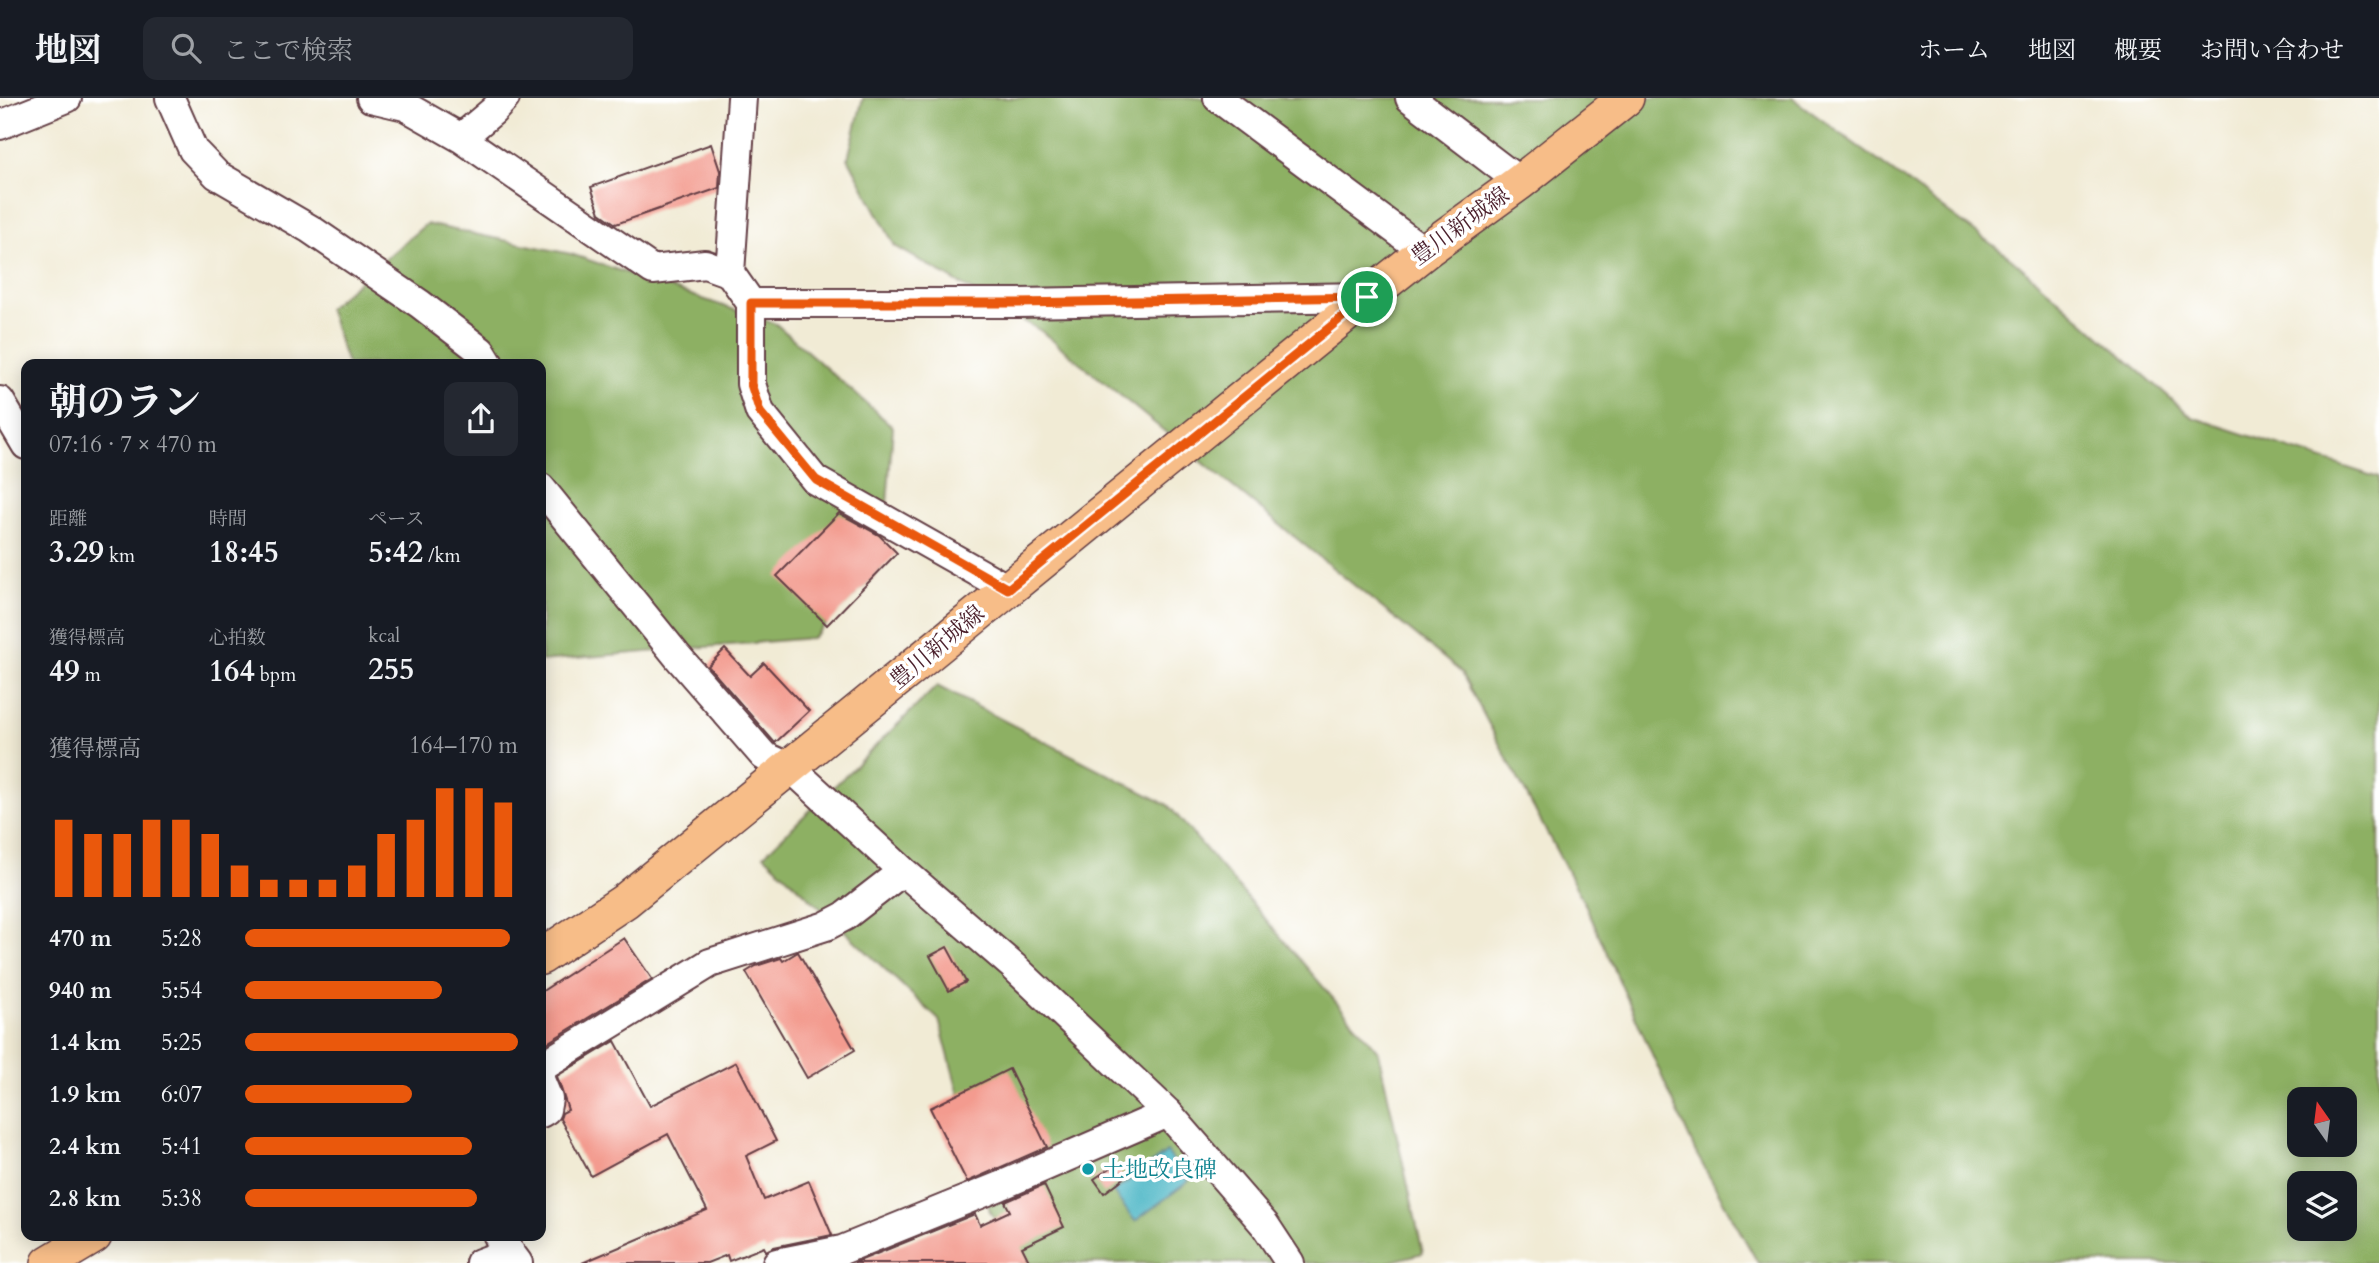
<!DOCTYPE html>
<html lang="ja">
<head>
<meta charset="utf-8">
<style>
  body { margin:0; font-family:Cardo,"Noto Serif JP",serif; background:#242831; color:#f1f3f6; height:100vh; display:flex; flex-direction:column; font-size:26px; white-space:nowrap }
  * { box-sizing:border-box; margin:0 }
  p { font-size:23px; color:#9ea1a6 }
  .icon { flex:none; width:38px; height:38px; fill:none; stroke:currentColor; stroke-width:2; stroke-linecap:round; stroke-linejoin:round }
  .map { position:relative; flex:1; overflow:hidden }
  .side { position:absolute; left:21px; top:261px; width:525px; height:882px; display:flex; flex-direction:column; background:#171b24; border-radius:14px; box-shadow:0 4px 18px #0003 }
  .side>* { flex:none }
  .needle { width:46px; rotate:346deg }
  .buttons { position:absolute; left:2287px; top:989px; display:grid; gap:14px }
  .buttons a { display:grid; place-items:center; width:70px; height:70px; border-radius:14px; background:#171b24; box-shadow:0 4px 18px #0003; font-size:35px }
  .pin { position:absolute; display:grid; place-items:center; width:60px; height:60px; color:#fff; margin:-30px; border:4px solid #fff; border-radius:50%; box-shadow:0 2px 7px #0007 }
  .round { display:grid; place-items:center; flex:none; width:74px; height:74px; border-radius:14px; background:#242831 }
  .overview { display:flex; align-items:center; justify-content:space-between; height:119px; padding:0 28px }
  h1 { font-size:38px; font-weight:700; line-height:52px }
  .figures { display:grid; grid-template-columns:repeat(3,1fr); gap:10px; height:119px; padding:7px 28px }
  .figures div { display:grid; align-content:center }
  .figures b { font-size:30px; font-weight:700 }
  .figures small { font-size:19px; font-weight:400 }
  .figures p { font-size:19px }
  .chart { height:196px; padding:14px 28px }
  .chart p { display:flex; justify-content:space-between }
  .chart svg { width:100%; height:126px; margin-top:7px; stroke:#ea580c; stroke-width:6 }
  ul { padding:0 28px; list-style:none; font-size:23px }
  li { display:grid; grid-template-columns:112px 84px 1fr; align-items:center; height:52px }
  li i { height:18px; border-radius:9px; background:#ea580c }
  header { display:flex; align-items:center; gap:42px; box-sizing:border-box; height:98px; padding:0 35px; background:#171b24; border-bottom:2px solid #363941 }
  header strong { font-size:33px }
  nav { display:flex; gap:38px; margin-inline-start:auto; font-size:24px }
  .search { width:490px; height:63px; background:#242831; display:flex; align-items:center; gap:18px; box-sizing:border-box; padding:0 24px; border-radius:14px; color:#9ea1a6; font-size:26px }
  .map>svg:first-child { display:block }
  .forest { fill:#8db064; stroke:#6c6848; stroke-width:2; fill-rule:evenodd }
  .water { fill:#48b5c5; stroke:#496a78; stroke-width:2 }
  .building { fill:#f39b8f }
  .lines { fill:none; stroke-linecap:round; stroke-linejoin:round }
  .minor-casing { stroke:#633e44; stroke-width:32 }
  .major-casing { stroke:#633e44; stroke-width:38 }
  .minor { stroke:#fff; stroke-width:28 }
  .major { stroke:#f7bd88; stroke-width:35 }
  .route-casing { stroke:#fff; stroke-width:14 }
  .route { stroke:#ea580c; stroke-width:9 }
  .culture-dot { fill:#0f9aa8; stroke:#fff; stroke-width:2.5 }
  .labels { text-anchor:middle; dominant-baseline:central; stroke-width:7; stroke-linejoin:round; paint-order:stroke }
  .street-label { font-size:23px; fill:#4a1f2b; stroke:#fff }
  .culture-label { font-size:23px; fill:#0d838f; stroke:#fff; text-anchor:start }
</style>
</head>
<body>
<header>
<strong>地図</strong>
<div class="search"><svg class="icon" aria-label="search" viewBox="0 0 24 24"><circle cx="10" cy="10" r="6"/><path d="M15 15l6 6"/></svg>ここで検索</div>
<nav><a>ホーム</a><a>地図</a><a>概要</a><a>お問い合わせ</a></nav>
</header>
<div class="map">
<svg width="2379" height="1165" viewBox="0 0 2379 1165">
  <rect width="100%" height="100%" fill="#fff"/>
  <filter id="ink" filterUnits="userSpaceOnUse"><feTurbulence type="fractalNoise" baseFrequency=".0143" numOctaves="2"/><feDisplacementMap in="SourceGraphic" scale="14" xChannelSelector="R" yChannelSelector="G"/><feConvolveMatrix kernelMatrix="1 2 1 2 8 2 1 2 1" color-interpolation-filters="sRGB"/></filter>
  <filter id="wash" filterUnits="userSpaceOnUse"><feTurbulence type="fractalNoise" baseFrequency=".00686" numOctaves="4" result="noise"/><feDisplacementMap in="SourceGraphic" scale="28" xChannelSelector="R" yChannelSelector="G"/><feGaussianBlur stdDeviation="1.57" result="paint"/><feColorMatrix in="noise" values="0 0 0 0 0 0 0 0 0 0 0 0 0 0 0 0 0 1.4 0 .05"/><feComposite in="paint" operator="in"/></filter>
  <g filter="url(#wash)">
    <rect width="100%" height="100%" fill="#f1ebd5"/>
    <path class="forest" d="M 863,0 L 1792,0 L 2012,161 L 2192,319 L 2379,380 L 2379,1165 L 1758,1165 L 1696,1055 L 1586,808 L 1461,574 L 1041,233 L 895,148 L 848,60 ZM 2300,1001 L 2345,1001 L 2345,1046 L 2300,1046 ZM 2300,1085 L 2345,1085 L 2345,1130 L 2300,1130 Z
      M 426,126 L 571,156 L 776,226 L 893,329 L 882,470 L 812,540 L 541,563 L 541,266 L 347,266 L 328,210 Z
      M 937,588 L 1168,707 L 1378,953 L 1423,1155 L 1385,1165 L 1020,1165 L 990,1113 L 939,922 L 764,757 Z"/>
    <path class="water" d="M 1167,1054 L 1189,1083 L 1135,1123 L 1113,1094 Z"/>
    <g id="blocks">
      <path class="building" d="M 711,46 L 720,73 L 719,90 L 616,126 L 600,115 L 591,89 Z
        M 839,415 L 879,437 L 897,455 L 827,527 L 777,478 Z
        M 725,551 L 750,578 L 764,565 L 809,613 L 775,645 L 708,568 Z
        M 624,840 L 652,881 L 542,948 L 541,894 Z
        M 947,849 L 966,884 L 949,893 L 930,858 Z
        M 798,854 L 855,952 L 807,980 L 746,874 L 756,868 L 781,860 L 783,863 Z
        M 615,943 L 650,1008 L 736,964 L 776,1043 L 746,1058 L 764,1102 L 809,1083 L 832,1137 L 774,1149 L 766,1153 L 764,1149 L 729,1163 L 727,1157 L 707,1165 L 582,1165 L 707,1112 L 668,1036 L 591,1078 L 560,1021 L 562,1015 L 568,1012 L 557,978 Z
        M 1009,971 L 1047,1049 L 967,1084 L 930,1010 Z
        M 1115,1067 L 1124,1080 L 1104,1095 L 1094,1081 Z
        M 1044,1087 L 1064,1129 L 1022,1149 L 1030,1165 L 854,1165 L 975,1116 L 980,1127 L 1010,1113 L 1005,1104 Z"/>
    </g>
  </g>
  <g filter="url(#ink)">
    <use href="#blocks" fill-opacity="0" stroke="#633e44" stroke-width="2"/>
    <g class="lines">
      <g class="minor-casing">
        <path id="minor" d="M 170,0 L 193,52 L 217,77 L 310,131 L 420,206 L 481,253 L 489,266
          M 371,0 L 405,8 L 461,40 L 653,172 L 705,166 L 730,175 L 751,205 L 751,286 L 760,314 L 815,382 L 1008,491
          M 1218,0 L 1420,150 L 1429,150
          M 1410,0 L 1520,84
          M 0,27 L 67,0
          M 461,40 L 493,13 L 505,0
          M 730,175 L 742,0
          M 751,205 L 1018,205 L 1367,199
          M 0,303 L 26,347
          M 541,390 L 678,559 L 764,658 L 791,670 L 903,773 L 1013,868 L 1168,1015 L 1265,1127 L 1290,1165
          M 541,973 L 542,968 L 710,865 L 826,828 L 845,818 L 903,773
          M 541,984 L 548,1001 L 546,1012 L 541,1015
          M 498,1138 L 518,1165
          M 480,1165 L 510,1154
          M 777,1165 L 842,1152 L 1000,1088 L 1168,1015"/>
      </g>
      <g class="major-casing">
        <path id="major" d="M 541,859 L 625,803 L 1367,199 L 1429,150 L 1520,84 L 1626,0
          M 49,1165 L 94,1138"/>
      </g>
      <use href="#minor" class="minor"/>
      <use href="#major" class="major"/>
    </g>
  </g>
  <g class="lines" filter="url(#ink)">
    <g class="route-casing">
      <path id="route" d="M 1367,199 L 1008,491 L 816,382 L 760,314 L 751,286 L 751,205 L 1018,205 Z"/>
    </g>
    <use href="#route" class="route"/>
  </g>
  <circle class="culture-dot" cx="1088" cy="1071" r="7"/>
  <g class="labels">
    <g class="street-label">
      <text transform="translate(1460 128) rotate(-36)">豊川新城線</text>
      <text transform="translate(937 549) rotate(-40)">豊川新城線</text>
    </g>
    <g class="culture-label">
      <text x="1102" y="1071">土地改良碑</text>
    </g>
  </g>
</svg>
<div class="buttons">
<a><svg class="needle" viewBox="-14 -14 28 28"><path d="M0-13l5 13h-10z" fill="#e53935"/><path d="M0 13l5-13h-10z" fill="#9ea1a6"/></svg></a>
<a><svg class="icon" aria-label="layers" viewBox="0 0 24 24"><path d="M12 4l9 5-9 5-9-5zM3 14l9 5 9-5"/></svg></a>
</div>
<div class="pin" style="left:1367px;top:199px;background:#1e9e55"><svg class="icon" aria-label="arrive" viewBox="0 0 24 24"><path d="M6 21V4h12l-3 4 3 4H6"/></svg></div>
<section class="side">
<div class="overview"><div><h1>朝のラン</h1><p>07:16 · 7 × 470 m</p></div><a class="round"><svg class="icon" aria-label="share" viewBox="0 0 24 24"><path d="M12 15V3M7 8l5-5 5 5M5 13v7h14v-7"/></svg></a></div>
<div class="figures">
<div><p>距離</p><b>3.29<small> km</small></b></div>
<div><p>時間</p><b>18:45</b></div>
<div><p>ペース</p><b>5:42<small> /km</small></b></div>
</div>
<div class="figures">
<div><p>獲得標高</p><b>49<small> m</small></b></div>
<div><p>心拍数</p><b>164<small> bpm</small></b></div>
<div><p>kcal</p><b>255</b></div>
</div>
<div class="chart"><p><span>獲得標高</span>164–170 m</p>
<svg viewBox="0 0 160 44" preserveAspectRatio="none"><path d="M5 44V17M15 44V22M25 44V22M35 44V17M45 44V17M55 44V22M65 44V33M75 44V38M85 44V38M95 44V38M105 44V33M115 44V22M125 44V17M135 44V6M145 44V6M155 44V11"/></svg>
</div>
<ul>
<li><b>470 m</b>5:28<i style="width:97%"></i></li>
<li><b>940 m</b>5:54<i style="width:72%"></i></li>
<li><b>1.4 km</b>5:25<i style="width:100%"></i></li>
<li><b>1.9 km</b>6:07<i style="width:61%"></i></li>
<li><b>2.4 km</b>5:41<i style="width:83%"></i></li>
<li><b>2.8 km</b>5:38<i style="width:85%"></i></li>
</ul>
</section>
</div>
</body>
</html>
